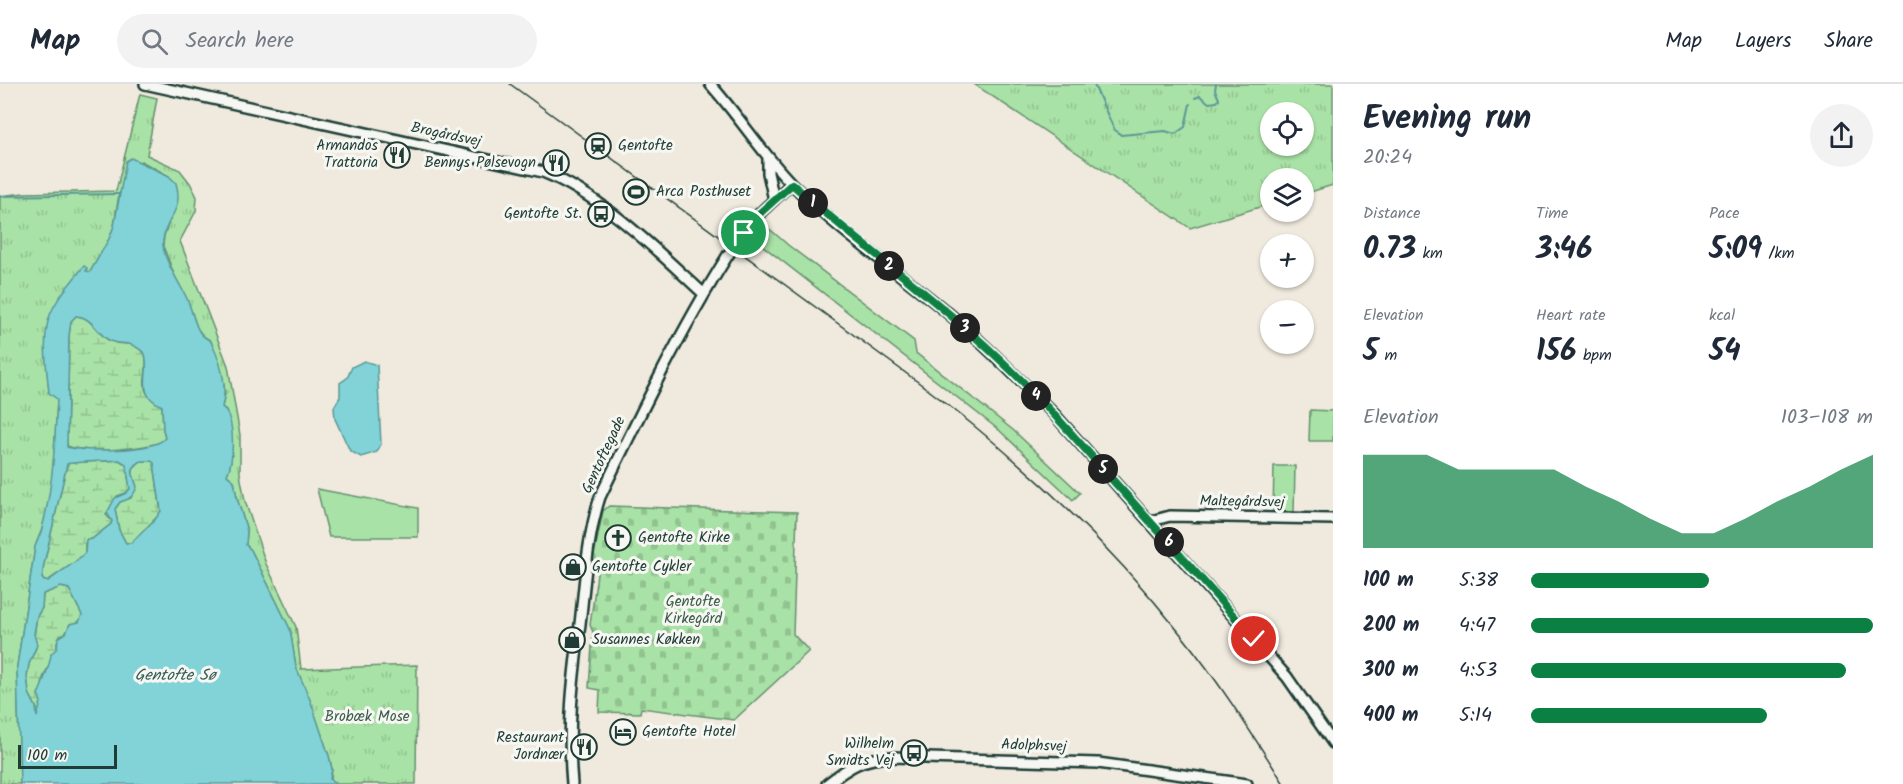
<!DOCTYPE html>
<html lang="en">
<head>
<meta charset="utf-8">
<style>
  body { margin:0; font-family:Kalam,sans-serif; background:#f2f2f3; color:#1f2937; height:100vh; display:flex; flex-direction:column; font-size:22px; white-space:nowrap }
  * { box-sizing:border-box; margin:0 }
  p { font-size:20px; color:#747a83 }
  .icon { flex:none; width:33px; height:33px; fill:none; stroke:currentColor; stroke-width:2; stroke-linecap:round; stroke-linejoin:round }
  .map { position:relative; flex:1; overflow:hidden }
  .drawer { display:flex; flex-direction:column; background:#fff; width:570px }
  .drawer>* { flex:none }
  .fabs { position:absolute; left:1260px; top:18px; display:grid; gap:12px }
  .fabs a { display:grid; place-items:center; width:54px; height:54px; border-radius:50%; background:#fff; box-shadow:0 2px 4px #0004; font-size:30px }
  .scale { position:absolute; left:18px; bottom:15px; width:99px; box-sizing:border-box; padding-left:6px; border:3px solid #1f3d34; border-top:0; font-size:16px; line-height:21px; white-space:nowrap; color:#1f3d34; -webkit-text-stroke:4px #f6f6f2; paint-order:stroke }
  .pin { position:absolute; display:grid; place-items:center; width:51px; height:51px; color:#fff; margin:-26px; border:3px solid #fff; border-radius:50%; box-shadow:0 2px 6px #0007 }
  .km { position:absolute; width:30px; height:30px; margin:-15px; border-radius:50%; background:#222; color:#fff; font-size:16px; line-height:30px; text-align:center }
  .round { display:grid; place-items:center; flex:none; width:63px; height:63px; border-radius:32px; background:#f2f2f3 }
  .head { display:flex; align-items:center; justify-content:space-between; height:102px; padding:0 30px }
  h1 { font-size:33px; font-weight:700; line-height:45px }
  .metrics { display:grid; grid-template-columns:repeat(3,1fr); gap:9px; height:102px; padding:6px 30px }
  .metrics div { display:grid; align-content:center }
  .metrics b { font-size:30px; font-weight:700 }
  .metrics small { font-size:16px; font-weight:400 }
  .metrics p { font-size:16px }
  .chart { height:168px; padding:12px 30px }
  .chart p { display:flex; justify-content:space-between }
  .chart svg { width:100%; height:108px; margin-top:6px; fill:#0b8043; opacity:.7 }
  ul { padding:0 30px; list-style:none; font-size:20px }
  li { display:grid; grid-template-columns:96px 72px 1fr; align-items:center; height:45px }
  li i { height:15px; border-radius:8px; background:#0b8043 }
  header { display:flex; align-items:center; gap:36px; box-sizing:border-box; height:84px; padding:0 30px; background:#fff; border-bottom:2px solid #e0e1e3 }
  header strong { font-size:28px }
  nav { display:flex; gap:33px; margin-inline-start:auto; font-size:21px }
  .search { width:420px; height:54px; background:#f2f2f3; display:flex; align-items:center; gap:15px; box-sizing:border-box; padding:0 21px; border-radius:33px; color:#747a83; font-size:22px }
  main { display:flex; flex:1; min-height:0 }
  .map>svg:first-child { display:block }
  .wetland { fill:url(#wetland-marsh); stroke:#64906d; stroke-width:1.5 }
  .cemetery { fill:url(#cemetery-stones); stroke:#64906d; stroke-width:1.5 }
  .park { fill:url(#park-tufts); stroke:#64906d; stroke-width:1.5; fill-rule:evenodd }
  .garden { fill:#a9e2a6; stroke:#64906d; stroke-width:1.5 }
  .water { fill:#81d3d8; stroke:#5a9796; stroke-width:1.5; fill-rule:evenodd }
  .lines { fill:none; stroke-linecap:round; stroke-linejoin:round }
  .stream { stroke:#5a9796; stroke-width:2 }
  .secondary-casing { stroke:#1f3d34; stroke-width:14 }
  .secondary { stroke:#f6f6f2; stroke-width:9 }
  .tram { stroke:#1f3d34; stroke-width:1.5 }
  .secondary-bridge-casing { stroke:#1f3d34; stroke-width:14; stroke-linecap:butt }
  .secondary-bridge { stroke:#f6f6f2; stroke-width:9 }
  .route-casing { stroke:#fff; stroke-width:12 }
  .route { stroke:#0b8043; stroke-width:8 }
  .labels { text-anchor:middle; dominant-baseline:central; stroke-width:6; stroke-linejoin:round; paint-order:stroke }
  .street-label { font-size:15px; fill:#1f3d34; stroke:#f6f6f2 }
  .poi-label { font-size:15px; fill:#1f3d34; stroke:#f6f6f2; text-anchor:start }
  .park-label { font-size:15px; fill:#3b5e4b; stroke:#f6f6f2 }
  .water-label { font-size:16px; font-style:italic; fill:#335b55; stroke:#f6f6f2 }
</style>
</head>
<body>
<header>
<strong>Map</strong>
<div class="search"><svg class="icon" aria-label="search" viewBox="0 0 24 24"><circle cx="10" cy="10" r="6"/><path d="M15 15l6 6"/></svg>Search here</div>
<nav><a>Map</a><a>Layers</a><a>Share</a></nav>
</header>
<main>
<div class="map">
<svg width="1333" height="700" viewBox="0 0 1333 700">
  <defs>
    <pattern id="wetland-marsh" width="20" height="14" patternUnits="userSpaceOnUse" patternTransform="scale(1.5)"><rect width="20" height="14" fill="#a9e2a6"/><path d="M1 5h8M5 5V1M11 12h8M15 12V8" fill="none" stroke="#91c390"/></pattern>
    <pattern id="cemetery-stones" width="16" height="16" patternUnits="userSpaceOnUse" patternTransform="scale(1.5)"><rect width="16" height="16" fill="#a9e2a6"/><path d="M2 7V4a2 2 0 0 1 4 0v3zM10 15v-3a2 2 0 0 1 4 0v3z" fill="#91c390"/></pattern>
    <pattern id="park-tufts" width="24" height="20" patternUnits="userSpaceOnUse" patternTransform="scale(1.5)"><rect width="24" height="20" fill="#a9e2a6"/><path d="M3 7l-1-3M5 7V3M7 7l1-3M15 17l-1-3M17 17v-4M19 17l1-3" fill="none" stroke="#91c390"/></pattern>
  </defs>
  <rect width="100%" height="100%" fill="#f0eade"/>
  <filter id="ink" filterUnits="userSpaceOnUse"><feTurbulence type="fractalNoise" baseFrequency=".0167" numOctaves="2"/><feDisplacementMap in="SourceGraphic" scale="12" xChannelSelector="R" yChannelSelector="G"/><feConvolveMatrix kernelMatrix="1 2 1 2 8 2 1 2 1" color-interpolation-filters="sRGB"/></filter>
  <g filter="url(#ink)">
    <path class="wetland" d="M 76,232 C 93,233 96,250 110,257 C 126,264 129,253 145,270 C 151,294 132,305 162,322 L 163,345 L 165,354 L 163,357 C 144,365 86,370 67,362 L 69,252 L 71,237 Z
      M 119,376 L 126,380 L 130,405 L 126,409 L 117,412 L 106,431 L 112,437 L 111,440 L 92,455 L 87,455 L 85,460 L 85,469 L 75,478 L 47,497 L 44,497 L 42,494 L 44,480 L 67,380 C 73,378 109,377 119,376 Z
      M 141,377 L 151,377 L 154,379 L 161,429 L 131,459 L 126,459 L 119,446 L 115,425 L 120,418 L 131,414 L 136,400 C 131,391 131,384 141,377 Z
      M 61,503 L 69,505 L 82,531 L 79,538 L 70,540 L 66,549 L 60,551 L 57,558 L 57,564 L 43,594 L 42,604 L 39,609 L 41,618 L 38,633 L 36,633 L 37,625 L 29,609 L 27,592 L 29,580 L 36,564 L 34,553 L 37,532 L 42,524 L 43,510 Z"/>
    <path class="cemetery" d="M 609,422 L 797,428 L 793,550 L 809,567 L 734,636 L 641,624 L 640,629 L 599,628 L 600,606 L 589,604 L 593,548 L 590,541 L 598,483 L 592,481 L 603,427 Z"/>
    <path class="park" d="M 974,0 L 1333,0 L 1333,101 L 1304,110 L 1304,94 L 1270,94 L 1270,120 L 1190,144 ZM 1270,28 L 1304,28 L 1304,62 L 1270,62 Z
      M 140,10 L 157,14 L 147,71 L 180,86 L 190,99 L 197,113 L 196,127 L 180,157 L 228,282 L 240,351 L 240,390 L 245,417 L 266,480 L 296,543 L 301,585 L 417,581 L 416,700 L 336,700 L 331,695 L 332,685 L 329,672 L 311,619 L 296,583 L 290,545 L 251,466 L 246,461 L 247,447 L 237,414 L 234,397 L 227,391 C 236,369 230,349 226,326 L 222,323 L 225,310 L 224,300 L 211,257 L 203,252 L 197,244 L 189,220 L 174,190 L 163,162 L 164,152 L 168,140 L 169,92 L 141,77 L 119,110 L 114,142 L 109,155 L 90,188 L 86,187 L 87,184 L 46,273 L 49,308 L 57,315 C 55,358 54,404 42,445 C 40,451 37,457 35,463 L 17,582 L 20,700 L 0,700 L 0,112 L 24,109 L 116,107 Z"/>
    <path class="garden" d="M 765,141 L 788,161 L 914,257 L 916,269 L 1013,346 L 1080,409 L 1073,416 L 999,346 L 754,155 Z
      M 1310,326 L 1333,327 L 1333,357 L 1309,357 Z
      M 1274,382 L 1295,382 L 1294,428 L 1273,427 Z
      M 317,405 L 418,424 L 418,453 L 329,453 Z"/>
    <path class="water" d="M 131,74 L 169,92 L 176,99 C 184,128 166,132 163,156 C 161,174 181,200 188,217 C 192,227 194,238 199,247 C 202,252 205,254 210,256 C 220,276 228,302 222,323 C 236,334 234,375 227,391 L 234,397 L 237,414 L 247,447 L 246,461 L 251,466 L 290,545 L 296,583 L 311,618 L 329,672 L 332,685 L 330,695 L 336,700 L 20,700 L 17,582 L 35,463 C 37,457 40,451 42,445 C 53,403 55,358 57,315 L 49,309 C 47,287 43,264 47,242 C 50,220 71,199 84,182 L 87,184 L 86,187 L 90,188 L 109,155 L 114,142 L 126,77 ZM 76,232 C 92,233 95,246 106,254 C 121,265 127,252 145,270 C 151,292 134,309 162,322 L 163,345 L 165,354 C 153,368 85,368 67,363 L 69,252 L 71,237 ZM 119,376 L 126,380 L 130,405 L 126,409 L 115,414 L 107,429 L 112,437 L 111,440 L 92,455 L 86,456 L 85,469 L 75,478 L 48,497 L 44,497 L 42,494 L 44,480 L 67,380 C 73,378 109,377 119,376 ZM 141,377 L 151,377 L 154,379 L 161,427 L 154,437 L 131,459 L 126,459 L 119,446 L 115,425 L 120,418 C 130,415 133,413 137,403 C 134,392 127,386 141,377 ZM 61,503 L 69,505 L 82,531 L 79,538 L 70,540 L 66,549 L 58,554 L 57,564 L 51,570 C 51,576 41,606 38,610 L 41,618 L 37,633 L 36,623 L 29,609 L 27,592 L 29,580 L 37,561 L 34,550 L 37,532 L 42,524 L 43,510 Z
      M 364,277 L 377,281 L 381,360 L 377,368 L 361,373 L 350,367 L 335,335 L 334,323 L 340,313 L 340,299 L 347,294 L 352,283 Z"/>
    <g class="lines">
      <path class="stream" d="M 1094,1 L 1114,45 L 1121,51 L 1165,47 L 1175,50 L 1185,43 L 1190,20
        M 1195,14 L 1200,12 L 1209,19 L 1217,18 L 1219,15 L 1215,6 L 1216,0
        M 0,112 L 119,110"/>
      <g class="secondary-casing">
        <path id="secondary" d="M 145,0 L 543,88 C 603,112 657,167 704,210
          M 710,0 C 739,32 761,68 791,99 C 839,147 896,186 948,229 C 986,261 1019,295 1054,330 L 1287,593 L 1333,659
          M 768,74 L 768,89 L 774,116
          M 744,149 L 761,128 L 791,100
          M 1151,437 L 1170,432 L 1333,435
          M 572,700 C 567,644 573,595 580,540 C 585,497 587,454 600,413 C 640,330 679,249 728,171
          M 827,700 C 850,682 862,674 892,673 L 1098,679 L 1247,700"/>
      </g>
      <use href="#secondary" class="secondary"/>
      <path class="tram" d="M 510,0 L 918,298 C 1017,372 1106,455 1183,553 C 1220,599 1252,650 1284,700"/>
      <g class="secondary-bridge-casing">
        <path id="secondary-bridge" d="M 728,171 L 744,149"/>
      </g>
      <use href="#secondary-bridge" class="secondary-bridge"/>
    </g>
  </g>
  <g class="lines" filter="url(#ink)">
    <g class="route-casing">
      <path id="route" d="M 744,149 L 761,128 L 792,100 C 864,164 944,220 1013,288 C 1047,321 1078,357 1109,392 C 1158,446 1206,500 1254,555"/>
    </g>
    <use href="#route" class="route"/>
  </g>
  <defs>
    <g id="station-ring" transform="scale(1.35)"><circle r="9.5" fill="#f6f6f2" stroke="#1f3d34" stroke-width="1.5"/><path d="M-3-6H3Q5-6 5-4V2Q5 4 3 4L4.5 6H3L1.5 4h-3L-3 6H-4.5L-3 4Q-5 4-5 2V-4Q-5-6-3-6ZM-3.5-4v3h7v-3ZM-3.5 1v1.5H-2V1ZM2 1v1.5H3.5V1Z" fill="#1f3d34"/></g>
    <g id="restaurant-ring" transform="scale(1.35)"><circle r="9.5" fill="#f6f6f2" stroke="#1f3d34" stroke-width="1.5"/><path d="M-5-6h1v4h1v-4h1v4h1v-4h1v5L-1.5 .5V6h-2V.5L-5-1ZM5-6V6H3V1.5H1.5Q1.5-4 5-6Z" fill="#1f3d34"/></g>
    <g id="stadium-ring" transform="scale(1.35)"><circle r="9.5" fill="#f6f6f2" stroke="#1f3d34" stroke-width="1.5"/><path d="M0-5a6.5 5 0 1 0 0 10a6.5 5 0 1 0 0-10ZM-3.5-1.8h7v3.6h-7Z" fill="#1f3d34"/></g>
    <g id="bus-ring" transform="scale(1.35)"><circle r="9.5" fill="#f6f6f2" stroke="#1f3d34" stroke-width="1.5"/><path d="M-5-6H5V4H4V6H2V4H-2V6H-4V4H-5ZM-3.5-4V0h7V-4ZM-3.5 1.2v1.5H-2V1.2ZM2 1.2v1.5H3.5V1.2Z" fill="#1f3d34"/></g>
    <g id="church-ring" transform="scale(1.35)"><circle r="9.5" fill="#f6f6f2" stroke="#1f3d34" stroke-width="1.5"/><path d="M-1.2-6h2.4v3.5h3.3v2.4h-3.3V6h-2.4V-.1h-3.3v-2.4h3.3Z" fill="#1f3d34"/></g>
    <g id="shop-ring" transform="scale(1.35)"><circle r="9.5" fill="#f6f6f2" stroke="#1f3d34" stroke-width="1.5"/><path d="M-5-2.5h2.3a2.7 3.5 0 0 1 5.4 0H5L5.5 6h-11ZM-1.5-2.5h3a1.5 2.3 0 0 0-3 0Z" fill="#1f3d34"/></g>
    <g id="hotel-ring" transform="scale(1.35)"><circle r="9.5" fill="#f6f6f2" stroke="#1f3d34" stroke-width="1.5"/><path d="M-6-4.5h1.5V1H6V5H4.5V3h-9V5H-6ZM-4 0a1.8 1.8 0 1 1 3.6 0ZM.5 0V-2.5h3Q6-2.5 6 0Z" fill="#1f3d34"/></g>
  </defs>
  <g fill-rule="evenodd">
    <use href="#station-ring" x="598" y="62"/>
    <use href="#restaurant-ring" x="397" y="71"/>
    <use href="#restaurant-ring" x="556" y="79"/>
    <use href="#stadium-ring" x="636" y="108"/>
    <use href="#bus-ring" x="601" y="130"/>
    <use href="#church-ring" x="618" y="454"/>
    <use href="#shop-ring" x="573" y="483"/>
    <use href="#shop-ring" x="572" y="556"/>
    <use href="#hotel-ring" x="623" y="648"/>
    <use href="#restaurant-ring" x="584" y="663"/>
    <use href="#bus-ring" x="914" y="669"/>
  </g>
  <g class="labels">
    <g class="street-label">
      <text transform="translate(446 51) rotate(12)">Brogårdsvej</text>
      <text transform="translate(604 371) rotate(-65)">Gentoftegade</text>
      <text transform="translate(1242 418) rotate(1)">Maltegårdsvej</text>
      <text transform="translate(1034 662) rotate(2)">Adolphsvej</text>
    </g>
    <g class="poi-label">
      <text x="378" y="62" text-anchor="end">Armandos<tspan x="378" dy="17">Trattoria</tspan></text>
      <text x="618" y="62">Gentofte</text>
      <text x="536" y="79" text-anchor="end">Bennys Pølsevogn</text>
      <text x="656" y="108">Arca Posthuset</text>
      <text x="582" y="130" text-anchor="end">Gentofte St.</text>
      <text x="638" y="454">Gentofte Kirke</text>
      <text x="592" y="483">Gentofte Cykler</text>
      <text x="592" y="556">Susannes Køkken</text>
      <text x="642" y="648">Gentofte Hotel</text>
      <text x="564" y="654" text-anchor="end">Restaurant<tspan x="564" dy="17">Jordnær</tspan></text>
      <text x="894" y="660" text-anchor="end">Wilhelm<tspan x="894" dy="17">Smidts Vej</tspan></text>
    </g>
    <g class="park-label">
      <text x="693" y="518">Gentofte<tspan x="693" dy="17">Kirkegård</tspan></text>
      <text x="367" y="633">Brobæk Mose</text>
    </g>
    <g class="water-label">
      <text x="175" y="591">Gentofte Sø</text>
    </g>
  </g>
</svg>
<div class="fabs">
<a><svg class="icon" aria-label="locate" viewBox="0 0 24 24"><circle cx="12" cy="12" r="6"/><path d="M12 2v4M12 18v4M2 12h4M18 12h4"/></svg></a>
<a><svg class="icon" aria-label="layers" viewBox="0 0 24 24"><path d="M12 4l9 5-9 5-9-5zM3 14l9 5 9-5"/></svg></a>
<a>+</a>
<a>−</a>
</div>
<div class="scale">100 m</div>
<div class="pin" style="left:744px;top:149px;background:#1e9e55"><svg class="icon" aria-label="arrive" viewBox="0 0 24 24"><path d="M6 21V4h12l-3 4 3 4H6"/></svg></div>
<div class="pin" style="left:1254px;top:555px;background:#d93025"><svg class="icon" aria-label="check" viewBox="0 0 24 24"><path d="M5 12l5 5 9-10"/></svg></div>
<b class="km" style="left:813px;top:119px">1</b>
<b class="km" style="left:889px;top:182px">2</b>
<b class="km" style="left:965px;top:244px">3</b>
<b class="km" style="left:1036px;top:312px">4</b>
<b class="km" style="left:1103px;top:385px">5</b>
<b class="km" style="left:1169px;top:458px">6</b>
</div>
<section class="drawer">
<div class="head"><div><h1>Evening run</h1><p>20:24</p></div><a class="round"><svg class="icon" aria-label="share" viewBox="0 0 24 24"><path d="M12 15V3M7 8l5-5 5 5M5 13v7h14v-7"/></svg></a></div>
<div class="metrics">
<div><p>Distance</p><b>0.73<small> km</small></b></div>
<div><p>Time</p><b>3:46</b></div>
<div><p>Pace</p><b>5:09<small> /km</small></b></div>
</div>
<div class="metrics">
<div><p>Elevation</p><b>5<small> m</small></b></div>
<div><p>Heart rate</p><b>156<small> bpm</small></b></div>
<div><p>kcal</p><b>54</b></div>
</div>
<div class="chart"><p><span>Elevation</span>103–108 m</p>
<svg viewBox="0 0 160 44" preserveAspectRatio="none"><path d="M0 44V6L10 6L20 6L30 12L40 12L50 12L60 12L70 19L80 25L90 32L100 38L110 38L120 32L130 25L140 19L150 12L160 6V44z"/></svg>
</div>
<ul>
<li><b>100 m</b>5:38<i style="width:52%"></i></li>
<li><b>200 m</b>4:47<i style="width:100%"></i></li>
<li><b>300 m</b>4:53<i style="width:92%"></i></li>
<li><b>400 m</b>5:14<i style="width:69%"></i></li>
</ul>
</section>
</main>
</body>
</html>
